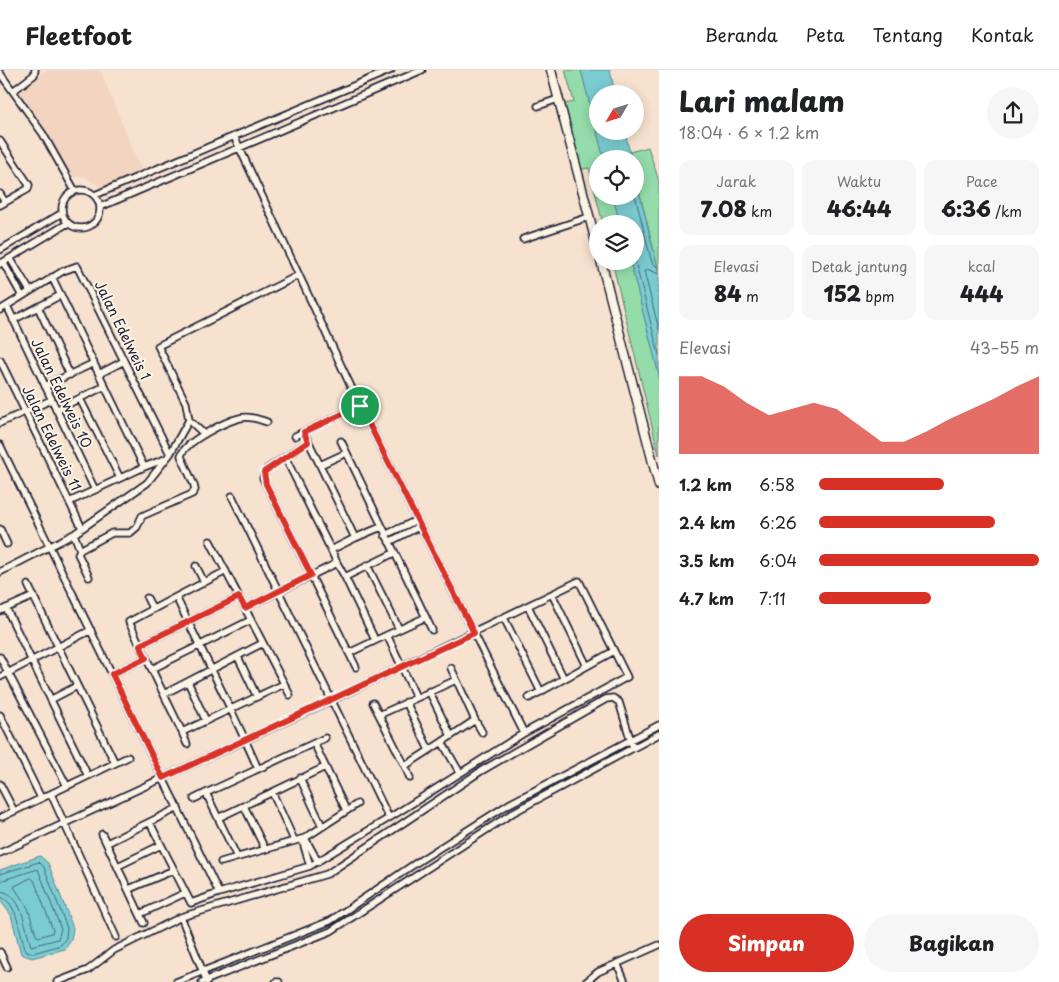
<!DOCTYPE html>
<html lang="id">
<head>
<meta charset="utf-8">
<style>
  body { margin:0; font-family:"Playpen Sans",sans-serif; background:#f6f6f6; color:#202124; height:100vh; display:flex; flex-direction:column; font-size:19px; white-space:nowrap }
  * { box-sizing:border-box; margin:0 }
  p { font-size:16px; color:#757577 }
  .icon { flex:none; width:28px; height:28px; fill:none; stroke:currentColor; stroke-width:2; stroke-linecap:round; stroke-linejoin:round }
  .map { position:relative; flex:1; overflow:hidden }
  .panel { display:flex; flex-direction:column; background:#fff; width:400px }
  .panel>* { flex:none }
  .needle { width:32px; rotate:232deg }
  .fabs { position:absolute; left:589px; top:15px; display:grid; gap:10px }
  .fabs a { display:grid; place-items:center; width:55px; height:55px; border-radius:50%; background:#fff; box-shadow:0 2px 12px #0003; font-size:25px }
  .pin { position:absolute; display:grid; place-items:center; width:42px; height:42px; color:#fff; margin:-21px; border:2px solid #fff; border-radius:50%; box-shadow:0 1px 5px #0007 }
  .round { display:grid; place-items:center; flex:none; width:52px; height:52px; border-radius:26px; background:#f6f6f6 }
  .summary { display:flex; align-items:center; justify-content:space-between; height:85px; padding:0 20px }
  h1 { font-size:28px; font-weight:800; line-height:38px }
  .figures { display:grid; grid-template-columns:repeat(3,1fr); gap:8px; height:85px; padding:5px 20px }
  .figures div { display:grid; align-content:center; border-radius:12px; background:#f6f6f6; text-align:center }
  .figures b { font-size:21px; font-weight:800 }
  .figures small { font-size:14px; font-weight:400 }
  .figures p { font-size:14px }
  .chart { height:140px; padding:10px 20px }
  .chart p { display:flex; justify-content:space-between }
  .chart svg { width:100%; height:90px; margin-top:5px; fill:#d93025; opacity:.7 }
  .button { display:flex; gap:10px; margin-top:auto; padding:10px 20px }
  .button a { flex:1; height:58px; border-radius:30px; background:#d93025; color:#fff; font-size:20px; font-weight:800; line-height:58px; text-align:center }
  .button a+a { background:#f6f6f6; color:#202124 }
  ul { padding:0 20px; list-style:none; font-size:16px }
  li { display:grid; grid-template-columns:80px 60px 1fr; align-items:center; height:38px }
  li i { height:12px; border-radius:6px; background:#d93025 }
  header { display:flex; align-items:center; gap:30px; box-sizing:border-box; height:70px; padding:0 25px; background:#fff; border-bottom:1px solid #e0e0e0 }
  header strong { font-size:24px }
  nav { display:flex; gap:28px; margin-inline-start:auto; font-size:18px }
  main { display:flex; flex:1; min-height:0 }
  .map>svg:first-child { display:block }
  .built { fill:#f2d4c0 }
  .green { fill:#94dcaa; stroke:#5b7f72 }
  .water { fill:#7accd1; stroke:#578895 }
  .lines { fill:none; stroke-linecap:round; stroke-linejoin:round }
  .shore { stroke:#456677; stroke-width:1 }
  .street-casing { stroke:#22223b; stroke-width:9 }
  .secondary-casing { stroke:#22223b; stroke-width:11 }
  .street { stroke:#fcf5e5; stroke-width:5.5 }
  .secondary { stroke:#fcf5e5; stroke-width:8 }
  .route-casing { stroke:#fff; stroke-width:10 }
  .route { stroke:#d93025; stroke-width:6 }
  .labels { text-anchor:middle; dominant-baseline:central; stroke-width:4; stroke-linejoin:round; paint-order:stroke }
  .street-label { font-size:14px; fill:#22223b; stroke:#fcf5e5 }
</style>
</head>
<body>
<header>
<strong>Fleetfoot</strong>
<nav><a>Beranda</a><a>Peta</a><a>Tentang</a><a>Kontak</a></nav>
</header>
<main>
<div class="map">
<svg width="659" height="912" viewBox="0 0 659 912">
  <rect width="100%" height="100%" fill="#f6e2cf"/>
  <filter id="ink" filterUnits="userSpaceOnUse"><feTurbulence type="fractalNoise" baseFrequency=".02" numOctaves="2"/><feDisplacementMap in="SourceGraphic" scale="10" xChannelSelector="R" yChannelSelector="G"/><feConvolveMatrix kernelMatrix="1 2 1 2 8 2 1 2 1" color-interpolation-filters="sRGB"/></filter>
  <g filter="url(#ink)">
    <path class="built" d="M 46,0 L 100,0 L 141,100 L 103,119 L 86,107 L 72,107 L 14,21 Z"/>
    <path class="green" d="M 565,0 L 581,0 L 604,89 L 598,89 L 598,126 L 613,126 L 620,154 L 603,154 L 589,98 L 578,100 L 559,35 L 574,32 Z
      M 648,77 L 659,111 L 659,202 L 635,104 L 635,89 L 631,89 L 630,82 Z
      M 612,191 L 630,191 L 659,305 L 659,385 Z"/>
    <path class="water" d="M 581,0 L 610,0 L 615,24 L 598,24 L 598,61 L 625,61 L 631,89 L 604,89 Z
      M 635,104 L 659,203 L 659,305 L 630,191 L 635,191 L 635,154 L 620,154 L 613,126 L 635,126 Z
      M 40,786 L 48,793 L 73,858 L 71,870 L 65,879 L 32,888 L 21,884 L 11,845 L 0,830 L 0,800 Z"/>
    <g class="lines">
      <path class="shore" d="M 635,125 L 652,193 L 659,198
        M 635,191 L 659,285
        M 659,204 L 647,199 L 644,201 L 659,260
        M 0,804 L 39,792 L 44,797 L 67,858 L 66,868 L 61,875 L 33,883 L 26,881 C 20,867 18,830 0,827
        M 31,808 L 34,810 L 53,860 L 52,863 L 38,867 L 36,865 L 28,838 L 14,817 Z
        M 0,811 L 38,799 L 61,859 L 58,869 L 31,876 C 25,859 23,823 0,821"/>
      <g class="street-casing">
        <path id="street" d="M 0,3 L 43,64 L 75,121
          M 13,21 L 34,5 L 35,0
          M 538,36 L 558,29
          M 234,66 L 360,336 L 524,663
          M 0,71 L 29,115 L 28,119 L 0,135
          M62 139a19 19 0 1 1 38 0a19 19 0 1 1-38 0Z
          M 0,124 L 5,132
          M 95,125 L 391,0
          M 100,137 L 422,0
          M 523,169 L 589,147
          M 0,180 L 62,143
          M 10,188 L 30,221
          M 3,192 L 22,226
          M 0,194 L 68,153
          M 52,207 L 144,397
          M 7,236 L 95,420
          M 38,237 L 70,305
          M 0,240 L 63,201 L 77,196 L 170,384
          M 13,250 L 61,225
          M 0,290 L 82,458
          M 99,304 L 124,291
          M 45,316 L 94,293
          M 80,329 L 120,408
          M 56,340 L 105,316
          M 189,350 L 204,364
          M 0,353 L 51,330
          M 295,366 L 360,336
          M 341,371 L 432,560
          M 308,372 L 267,399 L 263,408 L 349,583 L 387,565 L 416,627
          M 0,375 L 219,823 L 310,796 L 389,748 L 232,426
          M 285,387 L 331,480 L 355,468 L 304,362
          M 320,395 L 346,383
          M 69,432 L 144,397 L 165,389
          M 0,459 L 7,474
          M 74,464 L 80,480 L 78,484 L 89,507
          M 385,465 L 417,450
          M 355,468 L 381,457
          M 210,471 L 290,625
          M 389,472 L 420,456
          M 80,480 L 112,463 L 130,463 L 137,457 L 142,446 L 192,424 L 195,420 L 194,415 L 181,386 C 184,372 226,351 240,348 C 249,346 258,349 267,352
          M 337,493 L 345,507 L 394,483
          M 367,495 L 399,559
          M 196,496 L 204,512
          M 0,502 L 74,464 L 147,413 L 170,384 L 189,350 L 186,333 L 158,276 L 299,205
          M 345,507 L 375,570
          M 28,515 L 115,693
          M 552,524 L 587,596
          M 176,527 L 226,501
          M 147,528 L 152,538
          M 528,536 L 564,609
          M 6,538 L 88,706
          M 245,538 L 337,493 L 331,480
          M 0,541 L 34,526
          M 504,548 L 541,622
          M 387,565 L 424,548
          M 140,575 L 239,527
          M 349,583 L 356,597
          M 0,587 L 67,716
          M 238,587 L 257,627
          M 451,598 L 475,650
          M 152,599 L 251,550
          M 112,604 L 146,588
          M 0,607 L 91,560
          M 188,612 L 206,651
          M 429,621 L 451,666
          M 164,624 L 263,573
          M 529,628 L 614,581
          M 52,629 L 77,616
          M 406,632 L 429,680
          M 373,633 L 405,696
          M 0,645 L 41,728
          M 379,645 L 456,610
          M 182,662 L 187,674
          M 442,672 L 475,650 L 482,662
          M 314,673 L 346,740
          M 258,699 C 233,641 204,585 176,527 L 129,552 L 182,662 L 284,614
          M 300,708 L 322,756
          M 410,708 L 405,696 L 442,672 L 460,703
          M 0,714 L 14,741
          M 272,722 L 294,770
          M 51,724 L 116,867
          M 194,729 L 206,723
          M 244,736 L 265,779
          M 2,747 L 128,687
          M 218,748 L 325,697
          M 150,753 L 191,833 L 219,823
          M 102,764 L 144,853
          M 305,768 L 318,792
          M 302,769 L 310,796
          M 107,773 L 178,738
          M 0,783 L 332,630 L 579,511 L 627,607 L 524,663 L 389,748
          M 237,787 L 206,723 L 325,668
          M 221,792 L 305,768 L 357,734
          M 118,796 L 161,775
          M 129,819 L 174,800
          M 140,844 L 185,823
          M 181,847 L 327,804 L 481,701 L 606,629 L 613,628 L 619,632 L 633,678
          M 0,882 L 7,897
          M 617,893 L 625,912
          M 57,912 L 88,900 L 114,880 L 181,847 L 207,912
          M 176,912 L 330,851 L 419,791 L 509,734 L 659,655
          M 202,912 L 331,861 L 514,742 L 659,664
          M 276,912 L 279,912
          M 586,912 L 598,902 L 659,875"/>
      </g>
      <g class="secondary-casing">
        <path id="secondary" d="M 551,0 L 598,180
          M 601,191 L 659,416"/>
      </g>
      <use href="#street" class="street"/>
      <use href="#secondary" class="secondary"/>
    </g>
  </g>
  <g class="lines" filter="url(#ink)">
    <g class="route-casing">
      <path id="route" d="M 360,336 L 474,563 L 163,708 L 112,604 L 146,588 L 140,575 L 239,527 L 245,538 L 311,505 L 266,414 L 264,402 L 308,372 L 304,362 Z"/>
    </g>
    <use href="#route" class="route"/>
  </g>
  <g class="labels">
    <g class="street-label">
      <text transform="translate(123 260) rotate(64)">Jalan Edelweis 1</text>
      <text transform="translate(62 323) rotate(64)">Jalan Edelweis 10</text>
      <text transform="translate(52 368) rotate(64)">Jalan Edelweis 11</text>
    </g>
  </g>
</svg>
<div class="fabs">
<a><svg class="needle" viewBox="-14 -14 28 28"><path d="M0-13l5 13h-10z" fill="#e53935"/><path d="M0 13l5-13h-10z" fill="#757577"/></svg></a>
<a><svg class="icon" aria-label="locate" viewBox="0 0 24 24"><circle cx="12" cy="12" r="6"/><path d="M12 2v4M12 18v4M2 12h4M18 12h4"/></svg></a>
<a><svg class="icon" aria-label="layers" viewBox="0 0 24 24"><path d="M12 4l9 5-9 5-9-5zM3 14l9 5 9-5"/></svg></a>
</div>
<div class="pin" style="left:360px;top:336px;background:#1e9e55"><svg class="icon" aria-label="arrive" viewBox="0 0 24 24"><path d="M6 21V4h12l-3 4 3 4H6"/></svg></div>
</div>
<section class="panel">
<div class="summary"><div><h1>Lari malam</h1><p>18:04 · 6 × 1.2 km</p></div><a class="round"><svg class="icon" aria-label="share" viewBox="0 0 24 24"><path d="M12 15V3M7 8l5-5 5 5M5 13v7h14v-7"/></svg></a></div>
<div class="figures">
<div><p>Jarak</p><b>7.08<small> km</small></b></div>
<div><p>Waktu</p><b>46:44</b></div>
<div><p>Pace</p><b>6:36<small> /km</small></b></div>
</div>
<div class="figures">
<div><p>Elevasi</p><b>84<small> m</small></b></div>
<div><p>Detak jantung</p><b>152<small> bpm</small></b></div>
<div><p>kcal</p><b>444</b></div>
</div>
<div class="chart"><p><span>Elevasi</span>43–55 m</p>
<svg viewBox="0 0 160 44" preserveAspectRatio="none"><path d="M0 44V6L10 6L20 11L30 19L40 25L50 22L60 19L70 22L80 30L90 38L100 38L110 33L120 27L130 22L140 17L150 11L160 6V44z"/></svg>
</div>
<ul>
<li><b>1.2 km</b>6:58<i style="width:57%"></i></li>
<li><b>2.4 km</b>6:26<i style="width:80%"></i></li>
<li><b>3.5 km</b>6:04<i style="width:100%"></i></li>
<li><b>4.7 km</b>7:11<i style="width:51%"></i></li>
</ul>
<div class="button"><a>Simpan</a><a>Bagikan</a></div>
</section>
</main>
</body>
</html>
